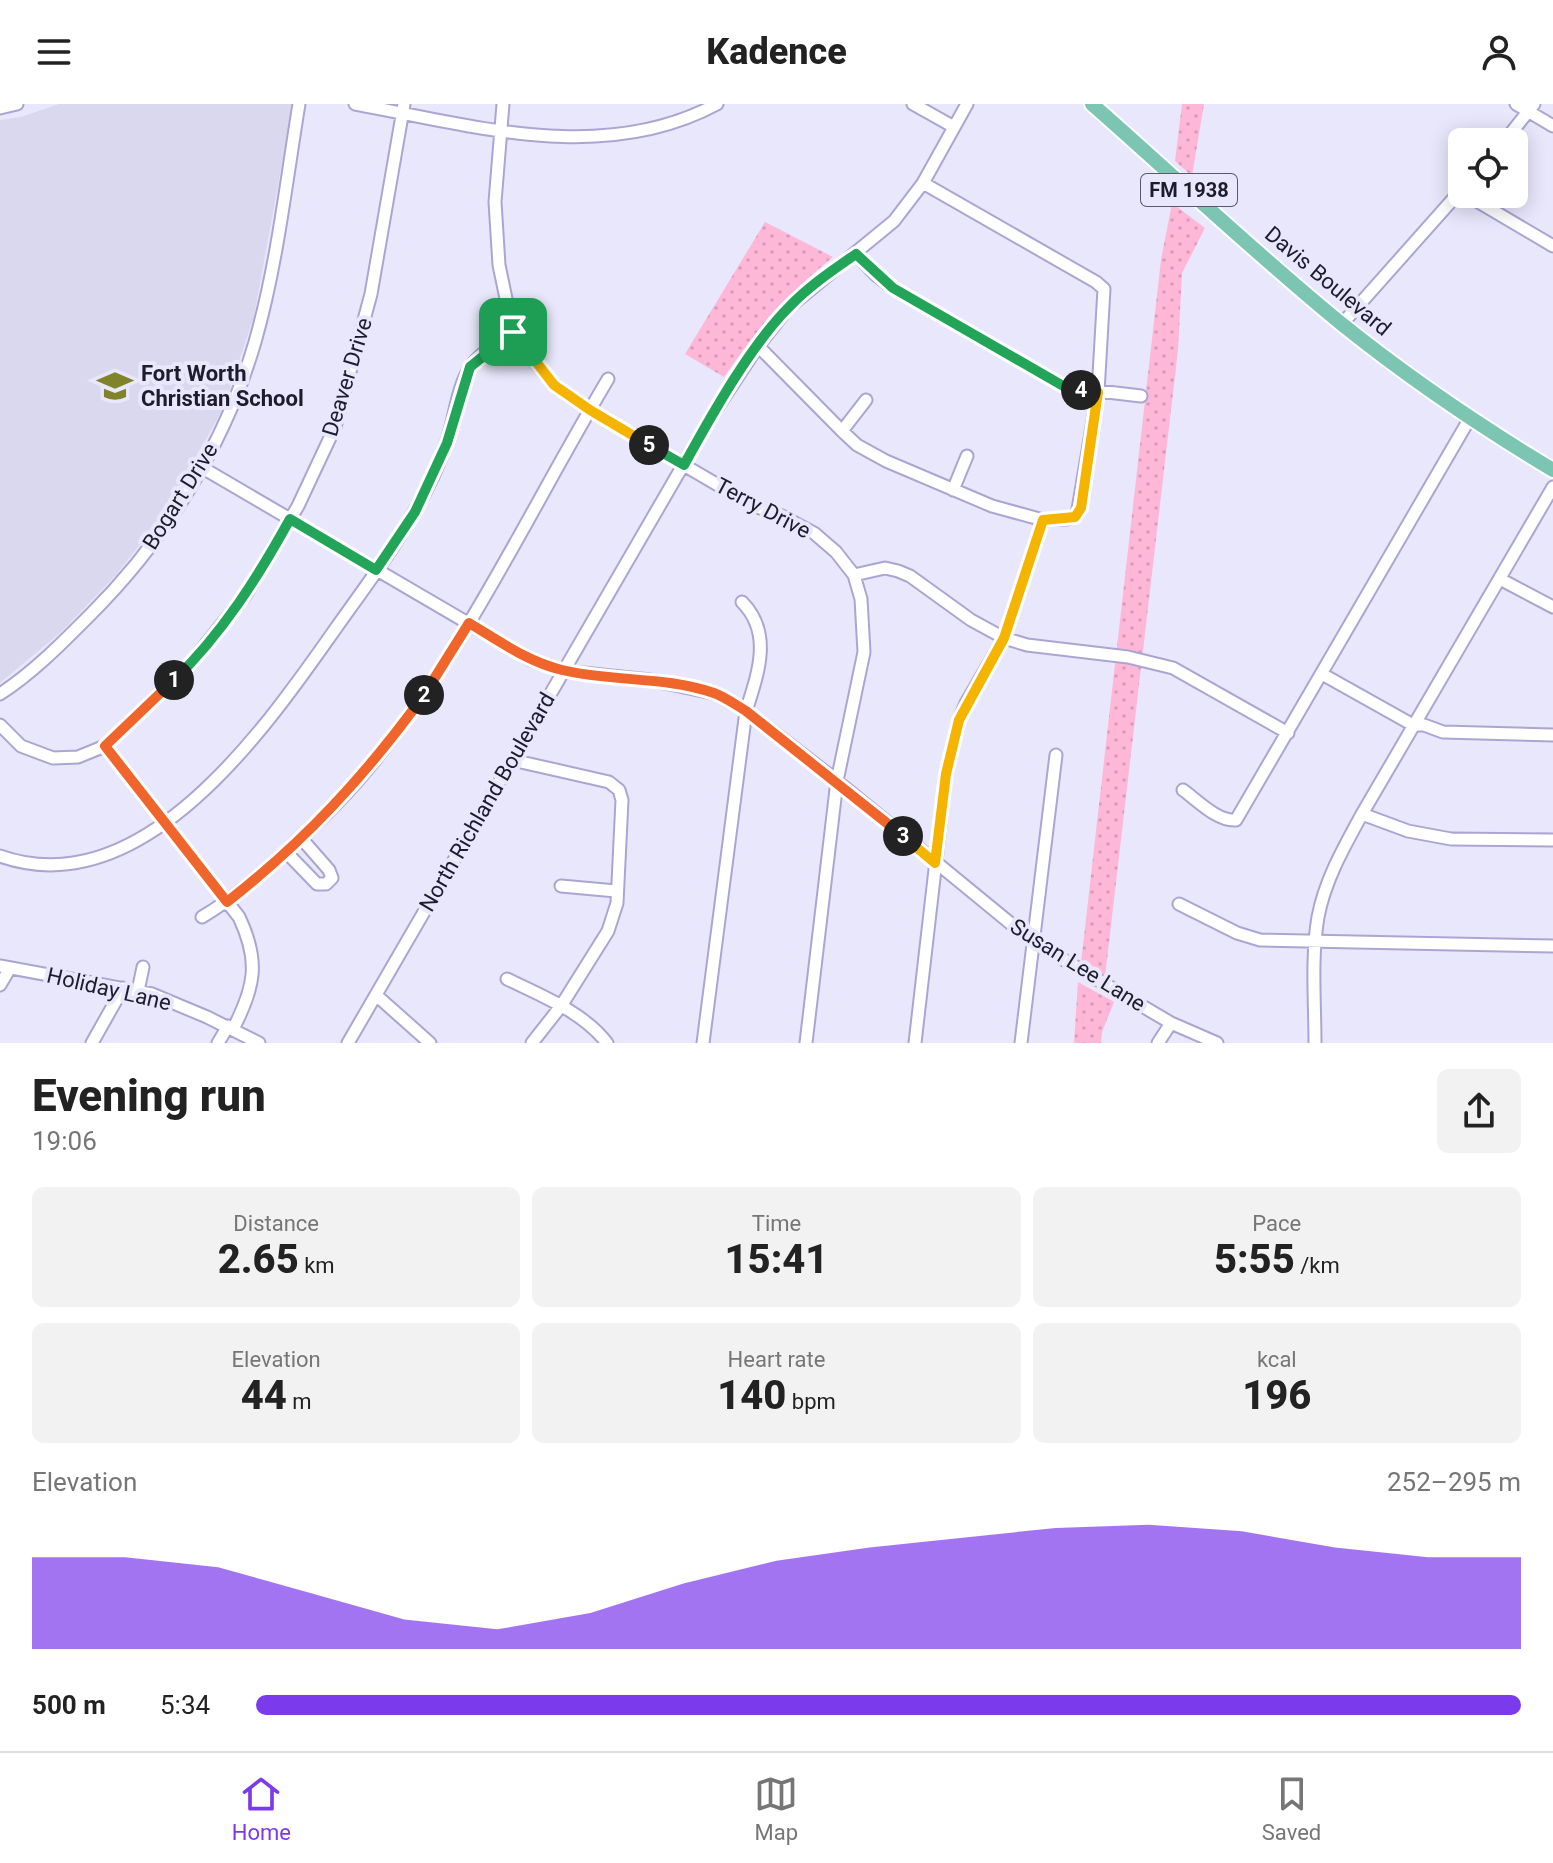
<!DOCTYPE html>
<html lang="en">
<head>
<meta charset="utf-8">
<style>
  body { margin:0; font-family:Roboto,sans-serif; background:#f2f2f2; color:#222; height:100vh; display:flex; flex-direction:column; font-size:30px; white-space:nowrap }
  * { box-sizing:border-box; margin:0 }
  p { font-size:26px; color:#767676 }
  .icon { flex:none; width:44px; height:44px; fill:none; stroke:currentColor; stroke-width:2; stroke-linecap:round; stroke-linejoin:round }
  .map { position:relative; height:939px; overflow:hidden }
  .side { display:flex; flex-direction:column; background:#fff; flex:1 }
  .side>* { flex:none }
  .buttons { position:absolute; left:1448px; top:24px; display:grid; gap:16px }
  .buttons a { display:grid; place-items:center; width:80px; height:80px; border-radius:12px; background:#fff; box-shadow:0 4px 20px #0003; font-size:40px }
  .pin { position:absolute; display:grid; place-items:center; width:68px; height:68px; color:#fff; margin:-34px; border-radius:16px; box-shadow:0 4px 12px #0006 }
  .km { position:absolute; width:40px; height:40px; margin:-20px; border-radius:50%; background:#222; color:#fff; font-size:22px; line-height:40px; text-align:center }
  .round { display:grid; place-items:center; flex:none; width:84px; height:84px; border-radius:12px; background:#f2f2f2 }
  .overview { display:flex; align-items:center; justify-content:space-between; height:136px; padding:0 32px }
  h1 { font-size:44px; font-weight:800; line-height:60px }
  .figures { display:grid; grid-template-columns:repeat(3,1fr); gap:12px; height:136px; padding:8px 32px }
  .figures div { display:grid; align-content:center; border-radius:12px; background:#f2f2f2; text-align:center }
  .figures b { font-size:40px; font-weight:800 }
  .figures small { font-size:22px; font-weight:400 }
  .figures p { font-size:22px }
  .chart { height:224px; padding:16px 32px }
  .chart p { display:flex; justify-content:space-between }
  .chart svg { width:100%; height:144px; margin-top:8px; fill:#7c3aed; opacity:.7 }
  ul { padding:0 32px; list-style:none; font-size:26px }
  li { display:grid; grid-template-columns:128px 96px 1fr; align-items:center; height:60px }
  li i { height:20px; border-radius:10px; background:#7c3aed }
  header { display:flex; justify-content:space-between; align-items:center; height:104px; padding:0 32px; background:#fff; font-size:36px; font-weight:800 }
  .tabs { display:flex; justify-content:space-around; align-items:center; height:112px; border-top:2px solid #e0e0e0; background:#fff; font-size:22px; color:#767676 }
  .tabs a { display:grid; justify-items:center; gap:4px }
  .tabs .current { color:#7c3aed }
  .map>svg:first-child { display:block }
  .built { fill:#dad8ee }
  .park { fill:url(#park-dots) }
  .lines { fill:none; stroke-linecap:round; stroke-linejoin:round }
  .minor-casing { stroke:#aba5d3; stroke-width:15 }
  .major-casing { stroke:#fff; stroke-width:18 }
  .minor { stroke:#fff; stroke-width:11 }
  .major { stroke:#7cc5b2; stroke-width:14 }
  .split-1-casing { stroke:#fff; stroke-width:16 }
  .split-2-casing { stroke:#fff; stroke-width:16 }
  .split-3-casing { stroke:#fff; stroke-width:16 }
  .split-4-casing { stroke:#fff; stroke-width:16 }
  .split-5-casing { stroke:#fff; stroke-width:16 }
  .split-6-casing { stroke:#fff; stroke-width:16 }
  .split-1 { stroke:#22a559; stroke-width:10 }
  .split-2 { stroke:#f0652b; stroke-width:10 }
  .split-3 { stroke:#f0652b; stroke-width:10 }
  .split-4 { stroke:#f5b400; stroke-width:10 }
  .split-5 { stroke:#22a559; stroke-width:10 }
  .split-6 { stroke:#f5b400; stroke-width:10 }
  .labels { text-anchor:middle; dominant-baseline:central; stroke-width:8; stroke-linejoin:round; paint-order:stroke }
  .shield { fill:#e9e7fb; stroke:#5b586a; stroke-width:2 }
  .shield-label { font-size:20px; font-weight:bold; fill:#1e1b2c }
  .street-label { font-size:22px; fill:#1e1b2c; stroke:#e9e7fb }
  .poi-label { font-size:22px; font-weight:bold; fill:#1e1b2c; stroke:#e9e7fb; text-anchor:start }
</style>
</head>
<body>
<header><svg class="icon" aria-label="menu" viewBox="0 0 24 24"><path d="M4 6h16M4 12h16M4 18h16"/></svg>Kadence<svg class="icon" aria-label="person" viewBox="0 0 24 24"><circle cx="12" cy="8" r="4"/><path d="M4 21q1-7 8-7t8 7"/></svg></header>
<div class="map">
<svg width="1553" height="939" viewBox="0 0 1553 939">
  <defs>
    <pattern id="park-dots" width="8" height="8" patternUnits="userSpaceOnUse" patternTransform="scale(2)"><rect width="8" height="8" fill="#ffb7d7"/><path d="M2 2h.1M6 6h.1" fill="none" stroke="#da9db9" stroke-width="1.8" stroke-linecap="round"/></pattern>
  </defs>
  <rect width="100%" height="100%" fill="#e9e7fb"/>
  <path class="built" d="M 59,0 L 293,0 L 254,212 L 224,303 L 165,409 L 116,471 L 61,528 L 0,579 L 0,16 L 21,13 Z"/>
  <path class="park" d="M 1182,0 L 1204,0 L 1192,72 L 1175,57 Z
    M 1172,99 L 1205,124 L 1182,169 L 1178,246 L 1105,873 L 1081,859 L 1161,156 Z
    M 765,118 L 833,153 C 787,190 757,226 724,273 L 685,250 Z
    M 1078,878 L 1114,898 L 1102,928 L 1101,939 L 1074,939 Z"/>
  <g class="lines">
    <g class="minor-casing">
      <path id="minor" d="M 355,0 C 474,22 604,61 717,0
        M 503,0 L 495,98 L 499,161 L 513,228 L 530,252 L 554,281 L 590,306 L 752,401 L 782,412 L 814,429 L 836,448 L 854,471 L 861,495 L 864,548 L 837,677 L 806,939
        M 913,0 L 954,23
        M 1516,0 L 1553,22
        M 0,4 L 17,0
        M 1504,38 L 1534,0
        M 1465,90 L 1553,142
        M 856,150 L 876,171 L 893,184 L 1065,283 L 1141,292
        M 1342,220 L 1462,85
        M 758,242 L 842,327 L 857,341 L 886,357 L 992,402 L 1043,416 L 1067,415 L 1077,411 L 1098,288 L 1104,185 L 1096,178 L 923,79
        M 842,327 L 866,296
        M 201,363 L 531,556 L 564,567 L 650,576 L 717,590 L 746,607 L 837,677 L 1032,837 L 1171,919 L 1217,939
        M 953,386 L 967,352
        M 854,471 L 885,464 L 898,467 L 910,472 L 971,516 L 1004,534 L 1027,541 L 1128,553 L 1173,564 L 1288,629
        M 1500,475 L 1553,503
        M 1322,570 L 1413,621 L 1424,621 L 1443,628 L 1553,631
        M 0,590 C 34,568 63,538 91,510 C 166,435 225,340 255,238 C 277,161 286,79 299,0
        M 0,621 L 21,642 L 53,654 L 78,653 L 105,642 L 192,558 L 246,490 L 298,402 L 335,323 L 371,190 L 404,0
        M 105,642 L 239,813 C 260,857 255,883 233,925
        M 512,656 L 609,678 L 619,686 L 622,696 L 617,799 L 608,827 L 561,902 L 532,939
        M 1183,686 C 1197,696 1218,718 1236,716 L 1470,314
        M 1362,710 L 1408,727 L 1451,735 L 1553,736
        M 286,748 L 317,780 L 326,780 L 332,774 L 329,766 L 301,734
        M 0,752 C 143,803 267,622 336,524 C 363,486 391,449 414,408 C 427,387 439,361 447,337 C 455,313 457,283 471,262 C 481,248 500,238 513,228
        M 561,782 L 616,787
        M 1179,800 L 1237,829 L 1260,836 L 1553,842
        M 202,813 C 234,794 260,771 288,746 C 315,721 342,696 365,668 C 464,550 529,407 608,275
        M 0,862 L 152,890 L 207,913 L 259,939
        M 507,875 C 542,892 583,908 607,939
        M 0,881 L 10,864
        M 138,887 L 143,863
        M 376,891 L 430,939
        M 92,939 L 123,884
        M 218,939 L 228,922
        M 348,939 L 711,313 L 758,242 L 788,204 L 894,117 L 923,79 L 967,0
        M 703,939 L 746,607 C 758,570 773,529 742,498
        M 915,939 L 946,670 L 959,616 L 966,599 L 1004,534 L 1043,416
        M 1021,939 L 1056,651
        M 1158,939 L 1171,919
        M 1315,939 C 1315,898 1311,854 1318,813 C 1325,776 1344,743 1362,710 L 1553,383"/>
    </g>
    <g class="major-casing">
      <path id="major" d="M 1092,0 C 1176,74 1257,151 1343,221 C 1409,274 1480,322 1553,366"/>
    </g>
    <use href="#minor" class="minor"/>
    <use href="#major" class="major"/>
  </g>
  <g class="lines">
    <g class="split-1-casing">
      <path id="split-1" d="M 174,576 C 222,530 258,473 290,415 L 376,466 L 415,408 L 447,339 L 470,263 L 513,228"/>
    </g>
    <g class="split-2-casing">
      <path id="split-2" d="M 174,576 L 105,642 L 227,798 C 305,737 366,671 424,591"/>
    </g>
    <g class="split-3-casing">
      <path id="split-3" d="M 424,591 L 469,519 C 499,537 528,558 562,566 C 612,578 665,572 714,589 C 725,593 736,601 746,607 L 903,732"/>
    </g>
    <g class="split-4-casing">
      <path id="split-4" d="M 903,732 L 935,759 L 946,670 L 959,616 L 1004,534 L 1043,416 L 1075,413 L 1081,404 L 1098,288 L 1081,286"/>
    </g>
    <g class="split-5-casing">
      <path id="split-5" d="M 649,341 L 684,361 C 711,312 750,242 789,203 C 809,182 833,166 856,150 L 893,184 L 1065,283 L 1081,286"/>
    </g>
    <g class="split-6-casing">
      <path id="split-6" d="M 513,228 L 554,281 L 590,306 L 649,341"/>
    </g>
    <use href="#split-1" class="split-1"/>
    <use href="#split-2" class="split-2"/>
    <use href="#split-3" class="split-3"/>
    <use href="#split-4" class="split-4"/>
    <use href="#split-5" class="split-5"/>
    <use href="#split-6" class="split-6"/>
  </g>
  <defs>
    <g id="school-bare" transform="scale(2.76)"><path d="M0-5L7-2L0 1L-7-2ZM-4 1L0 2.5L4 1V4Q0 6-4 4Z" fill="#81822c" stroke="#e9e7fb" stroke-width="2.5" paint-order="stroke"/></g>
  </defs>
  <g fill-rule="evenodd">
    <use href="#school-bare" x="115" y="282"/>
  </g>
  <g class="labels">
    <rect class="shield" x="1141" y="70" width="96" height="32" rx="6"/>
    <g class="shield-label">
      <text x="1189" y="86">FM 1938</text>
    </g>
    <g class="street-label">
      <text transform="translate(1328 177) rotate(40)">Davis Boulevard</text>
      <text transform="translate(347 273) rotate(-73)">Deaver Drive</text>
      <text transform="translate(180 392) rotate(-58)">Bogart Drive</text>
      <text transform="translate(763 404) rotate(28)">Terry Drive</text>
      <text transform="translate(487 698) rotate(-60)">North Richland Boulevard</text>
      <text transform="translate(1078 861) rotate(32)">Susan Lee Lane</text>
      <text transform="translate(109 885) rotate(13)">Holiday Lane</text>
    </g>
    <g class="poi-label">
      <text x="141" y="269">Fort Worth<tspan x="141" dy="25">Christian School</tspan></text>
    </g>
  </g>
</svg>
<div class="buttons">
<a><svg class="icon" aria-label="locate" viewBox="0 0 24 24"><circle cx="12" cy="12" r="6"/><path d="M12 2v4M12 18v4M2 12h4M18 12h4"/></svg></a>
</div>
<div class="pin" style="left:513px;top:228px;background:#1e9e55"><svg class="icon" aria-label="arrive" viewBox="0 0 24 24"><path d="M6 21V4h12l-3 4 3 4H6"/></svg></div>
<b class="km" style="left:174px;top:576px">1</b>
<b class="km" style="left:424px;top:591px">2</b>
<b class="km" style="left:903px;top:732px">3</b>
<b class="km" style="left:1081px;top:286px">4</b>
<b class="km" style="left:649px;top:341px">5</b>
</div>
<section class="side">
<div class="overview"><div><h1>Evening run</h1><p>19:06</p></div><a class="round"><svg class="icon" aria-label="share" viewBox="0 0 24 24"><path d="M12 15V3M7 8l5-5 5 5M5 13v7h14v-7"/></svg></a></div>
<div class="figures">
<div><p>Distance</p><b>2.65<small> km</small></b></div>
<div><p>Time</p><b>15:41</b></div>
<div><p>Pace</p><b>5:55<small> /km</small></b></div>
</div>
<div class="figures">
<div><p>Elevation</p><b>44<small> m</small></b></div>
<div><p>Heart rate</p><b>140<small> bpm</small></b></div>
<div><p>kcal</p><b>196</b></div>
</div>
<div class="chart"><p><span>Elevation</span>252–295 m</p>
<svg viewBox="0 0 160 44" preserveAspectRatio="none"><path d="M0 44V16L10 16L20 19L30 27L40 35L50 38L60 33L70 24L80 17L90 13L100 10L110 7L120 6L130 8L140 13L150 16L160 16V44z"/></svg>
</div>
<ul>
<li><b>500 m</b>5:34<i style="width:100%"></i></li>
</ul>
</section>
<nav class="tabs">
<a class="current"><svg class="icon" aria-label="home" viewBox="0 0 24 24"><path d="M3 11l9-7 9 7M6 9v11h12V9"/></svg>Home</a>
<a><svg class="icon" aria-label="map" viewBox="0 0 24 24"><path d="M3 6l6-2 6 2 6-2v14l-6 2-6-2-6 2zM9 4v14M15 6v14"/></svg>Map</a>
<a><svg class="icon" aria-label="saved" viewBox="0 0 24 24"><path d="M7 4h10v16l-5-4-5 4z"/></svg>Saved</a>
</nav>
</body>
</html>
